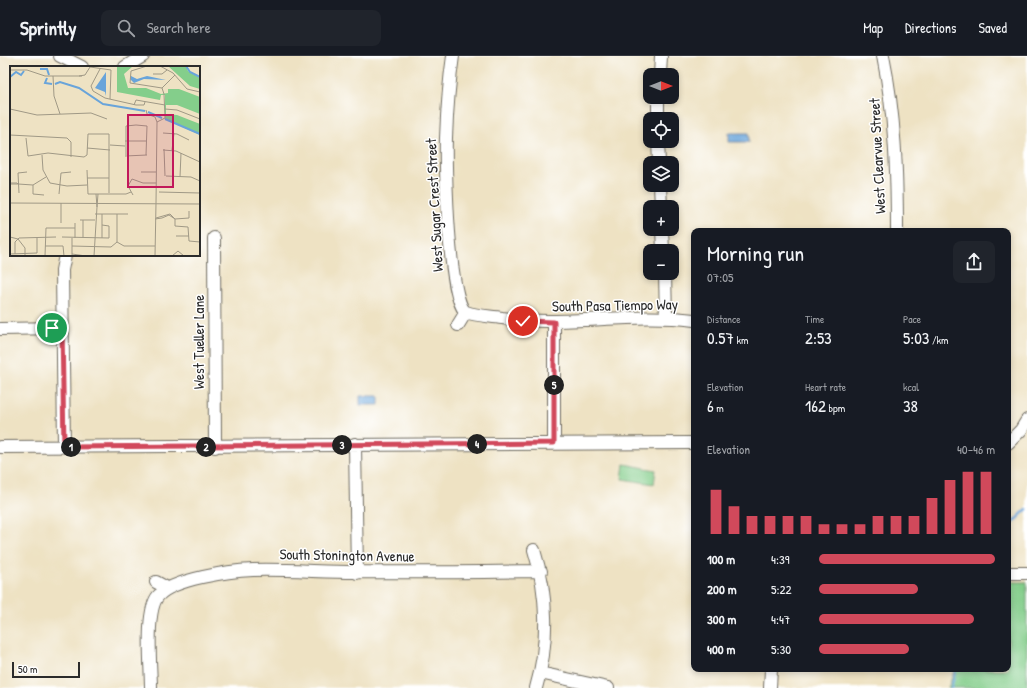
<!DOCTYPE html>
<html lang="en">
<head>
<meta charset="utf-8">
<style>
  body { margin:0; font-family:"Patrick Hand",sans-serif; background:#20242c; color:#f1f3f6; height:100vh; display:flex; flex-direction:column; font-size:15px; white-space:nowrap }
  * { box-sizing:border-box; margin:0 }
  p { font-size:13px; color:#9ea1a6 }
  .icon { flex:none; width:22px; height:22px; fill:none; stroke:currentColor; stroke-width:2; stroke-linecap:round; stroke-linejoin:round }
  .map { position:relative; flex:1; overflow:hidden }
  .side { position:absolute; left:691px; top:172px; width:320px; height:444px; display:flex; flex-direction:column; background:#171b24; border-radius:8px; box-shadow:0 2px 6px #0003 }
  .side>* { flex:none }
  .needle { width:26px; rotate:90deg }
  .tools { position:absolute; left:643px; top:12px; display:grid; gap:8px }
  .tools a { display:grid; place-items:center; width:36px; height:36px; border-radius:8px; background:#171b24; box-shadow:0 2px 6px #0003; font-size:20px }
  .scale { position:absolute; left:12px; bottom:10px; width:68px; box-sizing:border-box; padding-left:4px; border:2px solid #2b2b2b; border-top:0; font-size:11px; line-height:14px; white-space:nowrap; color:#2b2b2b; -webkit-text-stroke:3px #fff; paint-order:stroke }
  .pin { position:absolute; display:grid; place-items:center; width:34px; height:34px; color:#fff; margin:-17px; border:2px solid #fff; border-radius:50%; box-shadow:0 1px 4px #0007 }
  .km { position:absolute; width:20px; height:20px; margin:-10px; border-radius:50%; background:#222; color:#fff; font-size:11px; line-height:20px; text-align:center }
  .round { display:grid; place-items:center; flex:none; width:42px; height:42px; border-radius:8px; background:#20242c }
  .overview { display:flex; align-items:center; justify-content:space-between; height:68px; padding:0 16px }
  h1 { font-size:22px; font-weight:600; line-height:30px }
  .figures { display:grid; grid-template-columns:repeat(3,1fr); gap:6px; height:68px; padding:4px 16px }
  .figures div { display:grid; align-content:center }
  .figures b { font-size:17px; font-weight:600 }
  .figures small { font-size:11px; font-weight:400 }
  .figures p { font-size:11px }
  .chart { height:112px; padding:8px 16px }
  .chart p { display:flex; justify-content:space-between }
  .chart svg { width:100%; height:72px; margin-top:4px; stroke:#d1495b; stroke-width:6 }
  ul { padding:0 16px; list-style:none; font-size:13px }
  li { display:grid; grid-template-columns:64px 48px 1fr; align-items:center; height:30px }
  li i { height:10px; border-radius:5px; background:#d1495b }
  header { display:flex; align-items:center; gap:24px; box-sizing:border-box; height:56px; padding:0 20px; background:#171b24; border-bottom:1px solid #363941 }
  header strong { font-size:19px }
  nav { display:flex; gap:22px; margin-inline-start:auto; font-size:14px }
  .search { width:280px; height:36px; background:#20242c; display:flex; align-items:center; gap:10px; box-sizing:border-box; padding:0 14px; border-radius:8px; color:#9ea1a6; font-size:15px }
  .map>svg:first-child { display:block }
  .green { fill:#84ce8b; stroke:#587c5b }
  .water { fill:#69a4da; stroke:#4a6882 }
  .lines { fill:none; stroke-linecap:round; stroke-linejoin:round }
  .stream { stroke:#69a4da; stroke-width:2.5 }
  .minor-casing { stroke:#6f6b60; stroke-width:14 }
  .minor { stroke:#fff; stroke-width:12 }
  .route-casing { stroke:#fff; stroke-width:8 }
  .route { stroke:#d1495b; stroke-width:5 }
  .labels { text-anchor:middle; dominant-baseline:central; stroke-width:3; stroke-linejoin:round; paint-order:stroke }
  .street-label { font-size:15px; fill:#2b2b2b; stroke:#fff }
  .inset-river { fill:none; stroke:#69a4da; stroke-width:2 }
  .inset-road { fill:none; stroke:#a09986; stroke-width:1 }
  .view { fill:#c2185b; fill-opacity:0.15; stroke:#c2185b; stroke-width:2 }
  .inset-edge { fill:none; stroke:#2b2b2b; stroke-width:2 }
</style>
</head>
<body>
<header>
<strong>Sprintly</strong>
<div class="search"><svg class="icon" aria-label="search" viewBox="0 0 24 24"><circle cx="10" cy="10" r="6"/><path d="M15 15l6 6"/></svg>Search here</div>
<nav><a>Map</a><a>Directions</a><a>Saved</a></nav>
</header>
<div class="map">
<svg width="1027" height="632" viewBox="0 0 1027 632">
  <rect width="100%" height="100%" fill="#fff"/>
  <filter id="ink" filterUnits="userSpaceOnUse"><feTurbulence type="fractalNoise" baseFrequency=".025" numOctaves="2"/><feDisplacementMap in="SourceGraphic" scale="8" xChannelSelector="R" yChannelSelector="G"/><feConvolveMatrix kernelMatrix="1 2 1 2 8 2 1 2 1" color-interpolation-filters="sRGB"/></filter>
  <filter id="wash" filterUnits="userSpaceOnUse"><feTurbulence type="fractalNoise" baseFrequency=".012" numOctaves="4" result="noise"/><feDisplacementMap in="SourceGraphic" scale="16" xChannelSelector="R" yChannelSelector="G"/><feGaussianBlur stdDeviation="0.9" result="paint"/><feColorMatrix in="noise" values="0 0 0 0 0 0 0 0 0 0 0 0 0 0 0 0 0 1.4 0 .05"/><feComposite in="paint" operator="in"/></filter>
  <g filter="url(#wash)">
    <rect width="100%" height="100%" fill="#eee2c3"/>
    <path class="green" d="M 624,408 L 656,414 L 654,428 L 622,423 Z
      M 1008,526 L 1027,526 L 1027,632 L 948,632 L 955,613 L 1008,613 Z"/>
    <path class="water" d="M 729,77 L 749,77 L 749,86 L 729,86 Z
      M 360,340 L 379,340 L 379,349 L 360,349 Z"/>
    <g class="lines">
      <path class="stream" d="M 1008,471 L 1027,453
        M 951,632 L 956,613"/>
    </g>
  </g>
  <g filter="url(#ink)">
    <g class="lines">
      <g class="minor-casing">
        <path id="minor" d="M 60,0 L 82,11
          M 453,0 C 449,27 447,55 446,82 C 445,107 448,246 466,256 L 458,269
          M 883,0 C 895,59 897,115 897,175
          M 125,11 L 143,0
          M 660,19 L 661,0
          M 658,63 L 658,41
          M 658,85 L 659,107
          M 660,129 L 661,151
          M 662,173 L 663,195
          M 214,182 L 215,391
          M 665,217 L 666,261
          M 466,256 C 477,260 490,260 502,262 C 566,271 630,256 694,264
          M 554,266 L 554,387
          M 0,273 L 62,272
          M 1008,387 L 1021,374 L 1027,364
          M 355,388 L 357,517
          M 0,391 L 694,387
          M 64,391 L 62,214 L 65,199
          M 534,494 C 548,538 549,588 536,632
          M 1008,517 L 1027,517
          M 156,526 L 167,532
          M 540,617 L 608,632
          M 151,632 C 151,611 145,555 158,540 C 173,523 230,515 253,514 C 287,513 322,516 356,516 C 418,517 479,516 541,515
          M 770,632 L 771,613"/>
      </g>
      <use href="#minor" class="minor"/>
    </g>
  </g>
  <g class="lines" filter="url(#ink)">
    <g class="route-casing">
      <path id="route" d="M 52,272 L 62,272 L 64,391 L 554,387 L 554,266 L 523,265"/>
    </g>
    <use href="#route" class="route"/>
  </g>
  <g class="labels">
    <g class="street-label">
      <text transform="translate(877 100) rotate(-93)">West Clearvue Street</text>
      <text transform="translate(434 149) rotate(-93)">West Sugar Crest Street</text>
      <text transform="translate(615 249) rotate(-1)">South Pasa Tiempo Way</text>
      <text transform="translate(198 286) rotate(-90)">West Tueller Lane</text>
      <text transform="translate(347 499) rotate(1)">South Stonington Avenue</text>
    </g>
  </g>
  <g transform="translate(10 10)">
    <rect width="190" height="190" fill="#eee2c3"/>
    <path d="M 107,0 L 123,0 L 114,8 L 118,22 L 136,22 L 151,28 L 158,27 L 158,23 L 169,23 L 190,31 L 190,48 L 167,39 L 156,39 L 156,48 L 167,49 L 190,58 L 190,69 L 155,53 L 155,29 L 151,29 L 150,34 L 107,26 ZM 158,0 L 176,0 L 178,5 L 190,12 L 190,23 L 180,20 Z" fill="#84ce8b"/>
    <path d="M 96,6 L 96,26 L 95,30 L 95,26 L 85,22 ZM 121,10 L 127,13 L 137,10 L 156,14 L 134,13 L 124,17 L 120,13 Z" fill="#69a4da"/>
    <path class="inset-river" d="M 176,0 L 180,6 L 190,11M 30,3 L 37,3 L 39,9M 0,11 L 6,6 L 11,9 L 14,5M 37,12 L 35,17 L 42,18M 45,18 L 50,16 L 69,22 L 93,38 L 135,45M 138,46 L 152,52M 155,53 L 190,68"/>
    <path class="inset-road" d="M 137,0 L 121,5 L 120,17 L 152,22M 150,0 L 163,7 L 177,23 L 190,26M 0,4 L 17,4 L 35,10 L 69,10M 143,8 L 152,8 L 157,4M 43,10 L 44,30 L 50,48M 72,10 L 69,10 L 75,9 L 80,1 L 101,4 L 100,33M 81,20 L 83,25 L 95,32 L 126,39 L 134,39 L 135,36M 81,20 L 90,3M 124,39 L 126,34 L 155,39M 0,43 L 27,49 L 81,47 L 97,53M 155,43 L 167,44 L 190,53M 136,44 L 137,48 L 145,51 L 147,56M 147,56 L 155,52 L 154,28 L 152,22 L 165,9M 153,67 L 167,68 L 179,74M 0,69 L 57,72 L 61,76 L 61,91M 16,72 L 18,90 L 38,87 L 74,91 L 77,89 L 78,68 L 99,68 L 99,127M 115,75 L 137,75M 100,79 L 115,80M 77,82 L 100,84M 154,83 L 155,110M 153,84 L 166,85 L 190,96M 162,84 L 164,67M 32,89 L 33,104 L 40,117 L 57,120 L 77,119M 116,89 L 116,60 L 126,59 L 137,60 L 136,89M 115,90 L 137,89M 77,104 L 78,128 L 116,128 L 121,126M 131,106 L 146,106M 156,110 L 181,111 L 190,115M 170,111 L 171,87M 77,112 L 99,112M 0,118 L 0,117 L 7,117 L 8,118 L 0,118M 8,118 L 23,119 L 36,111M 23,119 L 23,128 L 34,129M 149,126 L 190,127M 9,127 L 8,107 L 17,106M 49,128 L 51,107 L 61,106M 86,128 L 87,141 L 88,128M 123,129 L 118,120 L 122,113 L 133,117 L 146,117M 0,137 L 190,138M 146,137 L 147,56M 179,145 L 179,152 L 165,153 L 165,160 L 178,161 L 179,175 L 190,176M 85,148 L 118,148M 145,153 L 152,152 L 159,149 L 165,153 L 160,148 L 146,152M 70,154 L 85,154M 73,154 L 73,172M 51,157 L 51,137M 65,157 L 65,172M 166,170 L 179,170M 0,171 L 8,173 L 15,182 L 15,190M 52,171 L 99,172 L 99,160 L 92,159M 62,172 L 62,190M 92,172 L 92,148M 107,176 L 114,180 L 145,180M 35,180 L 53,180 L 54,190M 62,180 L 101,181M 101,181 L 107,176 L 107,148M 0,188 L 27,187 L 27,172M 5,188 L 5,176 L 9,172 L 46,171M 62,188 L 76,190M 35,190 L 36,162 L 65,162M 84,190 L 87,141M 145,190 L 146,137M 162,190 L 168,185 L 174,190"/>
    <path class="view" d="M 118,49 L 163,49 L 163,121 L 118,121 Z"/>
    <rect width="190" height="190" class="inset-edge"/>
  </g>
</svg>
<div class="tools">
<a><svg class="needle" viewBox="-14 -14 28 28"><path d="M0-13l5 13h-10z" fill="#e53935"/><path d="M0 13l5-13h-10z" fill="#9ea1a6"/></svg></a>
<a><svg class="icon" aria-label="locate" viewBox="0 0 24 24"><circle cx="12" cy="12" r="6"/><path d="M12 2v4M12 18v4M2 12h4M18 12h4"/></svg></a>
<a><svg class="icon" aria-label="layers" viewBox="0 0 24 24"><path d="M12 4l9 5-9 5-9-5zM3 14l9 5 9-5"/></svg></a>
<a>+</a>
<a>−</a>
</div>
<div class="scale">50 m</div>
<div class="pin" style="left:52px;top:272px;background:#1e9e55"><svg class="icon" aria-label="arrive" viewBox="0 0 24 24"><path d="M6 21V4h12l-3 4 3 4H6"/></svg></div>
<div class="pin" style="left:523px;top:265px;background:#d93025"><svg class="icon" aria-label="check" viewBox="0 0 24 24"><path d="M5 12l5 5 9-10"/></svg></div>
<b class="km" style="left:71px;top:391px">1</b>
<b class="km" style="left:206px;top:391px">2</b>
<b class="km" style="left:342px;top:389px">3</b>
<b class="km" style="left:477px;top:388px">4</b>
<b class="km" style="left:554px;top:329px">5</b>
<section class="side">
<div class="overview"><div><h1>Morning run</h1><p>07:05</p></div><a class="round"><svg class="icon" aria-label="share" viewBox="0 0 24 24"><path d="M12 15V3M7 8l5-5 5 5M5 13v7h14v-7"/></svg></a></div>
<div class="figures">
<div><p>Distance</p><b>0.57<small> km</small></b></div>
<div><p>Time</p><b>2:53</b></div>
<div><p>Pace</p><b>5:03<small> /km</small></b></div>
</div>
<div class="figures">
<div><p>Elevation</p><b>6<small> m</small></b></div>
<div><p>Heart rate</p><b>162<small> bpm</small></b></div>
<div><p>kcal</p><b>38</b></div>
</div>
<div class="chart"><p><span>Elevation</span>40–46 m</p>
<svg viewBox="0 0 160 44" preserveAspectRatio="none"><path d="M5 44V17M15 44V27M25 44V33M35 44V33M45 44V33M55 44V33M65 44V38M75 44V38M85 44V38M95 44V33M105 44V33M115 44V33M125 44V22M135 44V11M145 44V6M155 44V6"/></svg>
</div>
<ul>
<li><b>100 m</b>4:39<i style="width:100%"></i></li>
<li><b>200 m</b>5:22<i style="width:56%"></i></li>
<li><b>300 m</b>4:47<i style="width:88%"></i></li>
<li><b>400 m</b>5:30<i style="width:51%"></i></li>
</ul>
</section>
</div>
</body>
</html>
